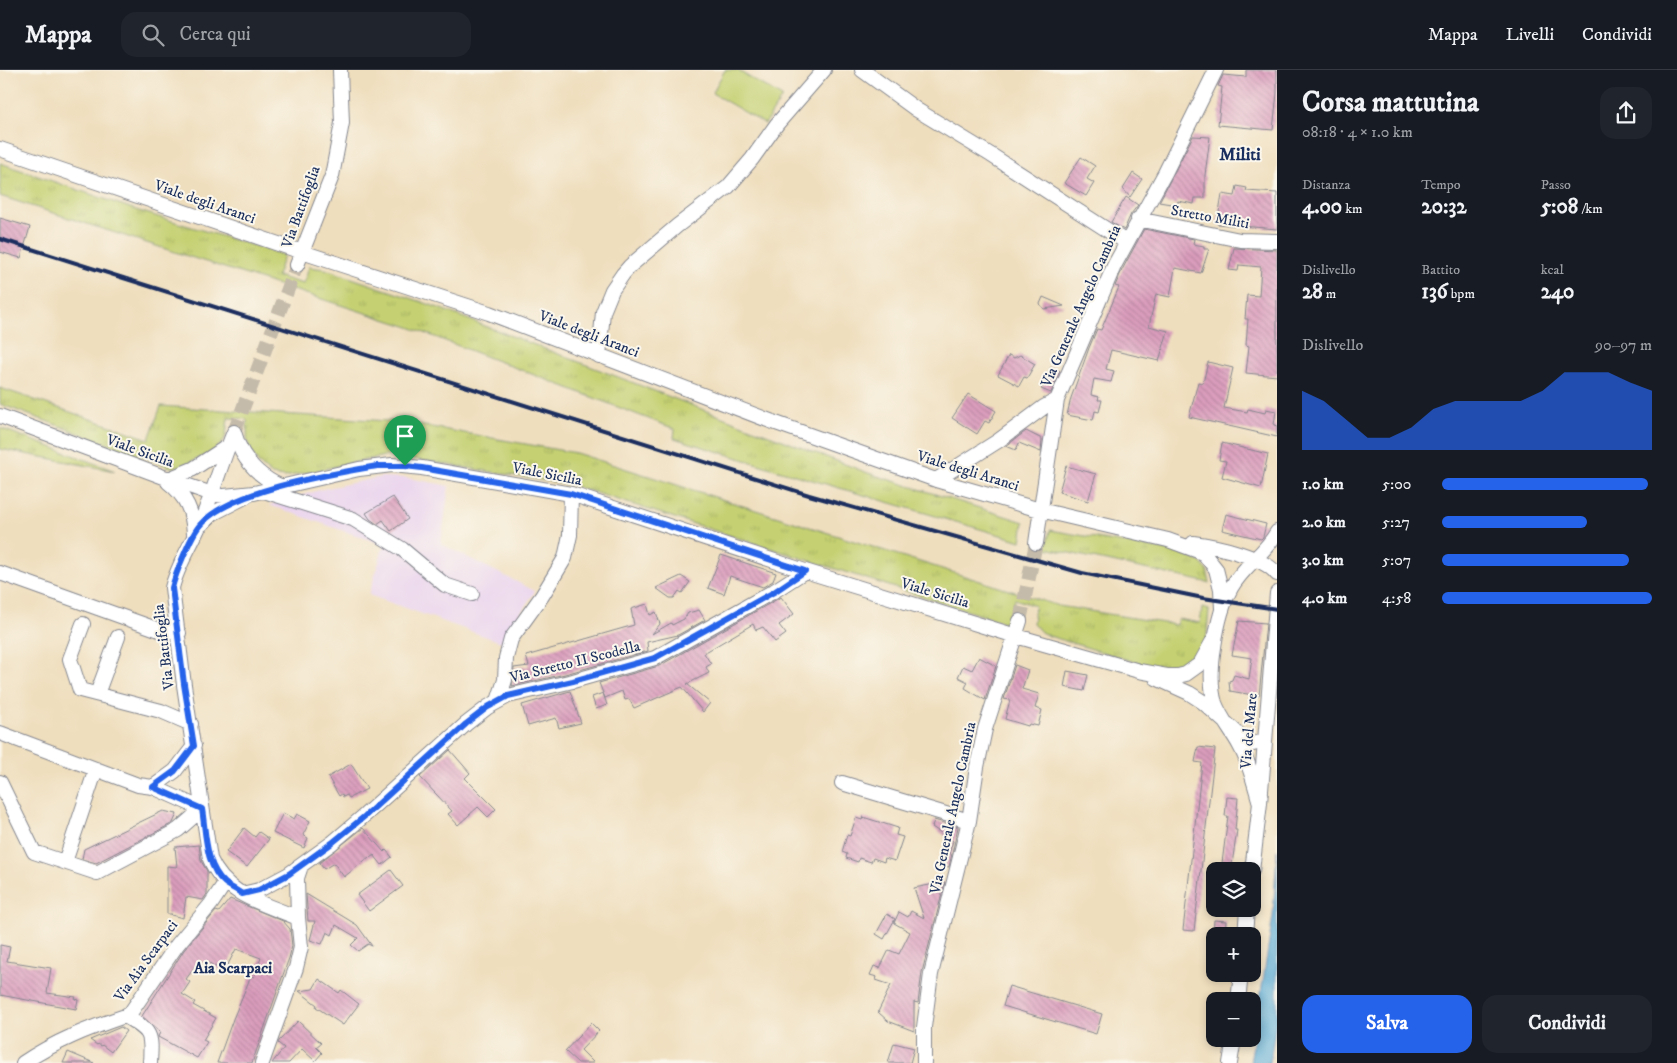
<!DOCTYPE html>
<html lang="it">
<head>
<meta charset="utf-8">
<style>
  body { margin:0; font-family:"IM FELL DW Pica",serif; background:#20242c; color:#f1f3f6; height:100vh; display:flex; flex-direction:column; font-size:19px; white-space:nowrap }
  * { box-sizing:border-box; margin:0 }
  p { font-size:16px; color:#9ea1a6 }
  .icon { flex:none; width:28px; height:28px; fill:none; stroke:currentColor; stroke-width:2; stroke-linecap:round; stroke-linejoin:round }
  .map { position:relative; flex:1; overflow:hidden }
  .panel { display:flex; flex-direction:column; background:#171b24; width:400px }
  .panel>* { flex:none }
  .tools { position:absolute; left:1206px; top:792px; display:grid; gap:10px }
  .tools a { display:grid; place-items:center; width:55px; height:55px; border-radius:10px; background:#171b24; box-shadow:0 2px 8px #0003; font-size:25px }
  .pin { position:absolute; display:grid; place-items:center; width:42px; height:42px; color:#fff; margin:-51px -21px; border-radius:50% 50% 50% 0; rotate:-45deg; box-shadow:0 0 5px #0007 }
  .pin .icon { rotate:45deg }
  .round { display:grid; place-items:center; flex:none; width:52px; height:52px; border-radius:15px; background:#20242c }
  .overview { display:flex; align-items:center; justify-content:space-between; height:85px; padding:0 25px }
  h1 { font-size:28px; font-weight:700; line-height:38px }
  .metrics { display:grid; grid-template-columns:repeat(3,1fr); gap:8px; height:85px; padding:5px 25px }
  .metrics div { display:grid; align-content:center }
  .metrics b { font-size:21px; font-weight:700 }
  .metrics small { font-size:14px; font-weight:400 }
  .metrics p { font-size:14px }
  .chart { height:140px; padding:10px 25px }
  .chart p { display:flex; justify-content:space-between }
  .chart svg { width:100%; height:90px; margin-top:5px; fill:#2563eb; opacity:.7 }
  .primary-button { display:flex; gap:10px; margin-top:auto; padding:10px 25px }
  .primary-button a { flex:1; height:58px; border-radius:15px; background:#2563eb; color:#fff; font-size:20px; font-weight:700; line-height:58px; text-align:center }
  .primary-button a+a { background:#20242c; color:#f1f3f6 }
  ul { padding:0 25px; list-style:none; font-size:16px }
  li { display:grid; grid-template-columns:80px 60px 1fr; align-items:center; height:38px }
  li i { height:12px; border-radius:6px; background:#2563eb }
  header { display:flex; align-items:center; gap:30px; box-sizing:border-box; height:70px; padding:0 25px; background:#171b24; border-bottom:1px solid #363941 }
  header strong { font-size:24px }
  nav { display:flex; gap:28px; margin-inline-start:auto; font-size:18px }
  .search { width:350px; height:45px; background:#20242c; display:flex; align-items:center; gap:12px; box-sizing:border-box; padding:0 18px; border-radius:15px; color:#9ea1a6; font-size:19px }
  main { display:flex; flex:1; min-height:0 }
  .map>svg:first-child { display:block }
  .built { fill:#e9d2ee; fill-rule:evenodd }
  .grass { fill:url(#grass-tufts); stroke:#708068 }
  .pitch { fill:#c4d071; stroke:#708068 }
  .water { fill:#56a7d1; stroke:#386b98 }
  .building { fill:url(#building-back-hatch) }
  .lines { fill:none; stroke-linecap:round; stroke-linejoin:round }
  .minor-tunnel { stroke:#c5bbaa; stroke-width:14; stroke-dasharray:14 7; stroke-linecap:butt }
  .minor-casing { stroke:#85868e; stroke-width:16 }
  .minor { stroke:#fff; stroke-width:14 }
  .rail { stroke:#1b2f5e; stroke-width:4 }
  .route-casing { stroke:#fff; stroke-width:10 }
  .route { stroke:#2563eb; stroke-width:6 }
  .labels { text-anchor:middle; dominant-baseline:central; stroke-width:4; stroke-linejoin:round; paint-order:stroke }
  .street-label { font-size:15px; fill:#1b2f5e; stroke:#fbf7ec }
  .neighbourhood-label { font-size:16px; font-weight:bold; fill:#1b2f5e; stroke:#fbf7ec }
  .quarter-label { font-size:18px; font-weight:bold; fill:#1b2f5e; stroke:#fbf7ec }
</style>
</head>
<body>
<header>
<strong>Mappa</strong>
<div class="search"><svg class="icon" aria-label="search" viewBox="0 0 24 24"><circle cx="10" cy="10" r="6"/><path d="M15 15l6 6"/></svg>Cerca qui</div>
<nav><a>Mappa</a><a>Livelli</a><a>Condividi</a></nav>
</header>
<main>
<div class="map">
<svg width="1277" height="993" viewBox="0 0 1277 993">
  <defs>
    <pattern id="grass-tufts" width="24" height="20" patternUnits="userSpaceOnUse" patternTransform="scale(1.25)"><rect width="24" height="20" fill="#c4d071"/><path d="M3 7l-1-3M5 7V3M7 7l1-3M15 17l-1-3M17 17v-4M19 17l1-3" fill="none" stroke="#a8b364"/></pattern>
    <pattern id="building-back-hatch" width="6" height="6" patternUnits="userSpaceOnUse" patternTransform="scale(1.25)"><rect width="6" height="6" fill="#dc9ebd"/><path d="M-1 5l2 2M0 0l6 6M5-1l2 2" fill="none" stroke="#b2819d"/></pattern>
  </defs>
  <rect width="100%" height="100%" fill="#fbf7ec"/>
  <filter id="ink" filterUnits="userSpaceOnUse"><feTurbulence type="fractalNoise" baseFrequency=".02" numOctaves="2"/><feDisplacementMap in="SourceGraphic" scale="10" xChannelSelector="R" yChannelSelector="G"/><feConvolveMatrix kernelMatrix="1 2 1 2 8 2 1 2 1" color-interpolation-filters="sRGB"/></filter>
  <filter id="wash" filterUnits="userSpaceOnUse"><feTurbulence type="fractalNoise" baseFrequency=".0096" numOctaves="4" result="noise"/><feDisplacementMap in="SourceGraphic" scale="20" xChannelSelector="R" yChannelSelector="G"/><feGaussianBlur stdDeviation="1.12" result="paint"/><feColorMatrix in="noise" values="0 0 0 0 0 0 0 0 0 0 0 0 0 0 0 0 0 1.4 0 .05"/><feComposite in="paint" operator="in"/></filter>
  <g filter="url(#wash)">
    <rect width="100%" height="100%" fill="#efdebd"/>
    <path class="built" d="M 381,407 L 408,408 L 449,416 L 441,474 L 535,521 L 501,572 L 369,525 L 384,475 L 269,435 L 323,419 ZM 393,427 L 408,449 L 391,461 L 383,450 L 374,455 L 366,443 Z"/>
    <path class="grass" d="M 0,93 L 139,141 L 284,185 L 277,206 L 303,214 L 309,197 L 325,199 L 428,234 L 868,403 L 1024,452 L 1021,471 L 771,398 L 674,368 L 675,359 L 409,257 L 0,126 Z
      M 0,318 L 149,369 L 161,336 L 403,352 L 576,383 L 1059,536 L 1176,555 L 1178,549 L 1200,553 L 1202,538 L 1209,540 L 1206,573 L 1201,585 L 1183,599 L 1165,601 L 1049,566 L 1041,562 L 1033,553 L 1035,536 L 1015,529 L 1009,550 L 1006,553 L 571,415 L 389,385 L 285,407 L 272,405 L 260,395 L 250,380 L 247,369 L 247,349 L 228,348 C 227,354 227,362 225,368 C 218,384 188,393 173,398 L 0,334 Z
      M 0,358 L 115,401 L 0,379 Z
      M 1050,460 L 1177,482 L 1200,492 L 1207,500 L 1210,513 L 1046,478 Z"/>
    <path class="pitch" d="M 725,0 L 737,0 L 782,27 L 765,54 L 712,23 Z"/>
    <path class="water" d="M 1277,780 L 1277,946 L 1270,993 L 1250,993 L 1273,846 Z"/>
    <g id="blocks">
      <path class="building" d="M 1246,0 L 1277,0 L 1277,23 L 1273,60 L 1218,55 L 1222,17 L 1218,16 L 1223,5 L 1246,7 Z
        M 1193,66 L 1210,67 L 1205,105 L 1205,128 L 1195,128 L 1194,134 L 1178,131 L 1177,135 L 1159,132 Z
        M 1081,87 L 1095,96 L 1087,109 L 1094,113 L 1086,126 L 1064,113 Z
        M 1133,103 L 1142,109 L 1130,127 L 1123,119 Z
        M 1237,116 L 1247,118 L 1246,121 L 1277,123 L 1277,159 L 1217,154 L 1222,124 L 1235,126 Z
        M 1126,127 L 1138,135 L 1131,144 L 1124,160 L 1111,152 Z
        M 0,148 L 30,157 L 21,188 L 0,182 Z
        M 1144,159 L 1194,169 L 1193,174 L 1204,176 L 1204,179 L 1209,179 L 1201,203 L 1175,198 L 1170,227 L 1156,224 L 1149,256 L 1168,261 L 1159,291 L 1111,280 L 1106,299 L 1114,301 L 1111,312 L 1094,309 L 1091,325 L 1099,327 L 1098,330 L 1102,330 L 1099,342 L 1095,341 L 1093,350 L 1067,345 L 1071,328 L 1089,278 L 1097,259 L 1101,260 L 1119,217 L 1115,216 L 1122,200 Z
        M 1234,178 L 1277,180 L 1277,306 L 1246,303 L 1249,276 L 1246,275 L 1248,249 L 1245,249 L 1247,225 L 1259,226 L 1261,197 L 1239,195 L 1238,201 L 1229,200 Z
        M 1043,227 L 1064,236 L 1044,239 L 1040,234 Z
        M 1009,285 L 1014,288 L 1020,285 L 1035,294 L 1027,308 L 1024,307 L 1019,316 L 998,305 Z
        M 1208,292 L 1233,298 L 1224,338 L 1247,342 L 1248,339 L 1265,343 L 1266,339 L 1276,341 L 1274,355 L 1277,356 L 1277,367 L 1189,347 L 1198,312 L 1203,313 Z
        M 1051,297 L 1060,301 L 1051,323 L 1041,319 Z
        M 968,324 L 996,341 L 989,353 L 985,351 L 977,364 L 952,348 Z
        M 1026,361 L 1042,369 L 1041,382 L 1019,373 L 1016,380 L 1006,376 Z
        M 1222,373 L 1268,384 L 1261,418 L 1222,407 L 1226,391 L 1219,390 Z
        M 1066,396 L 1096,404 L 1088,431 L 1059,422 Z
        M 393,427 L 408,449 L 391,461 L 383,450 L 377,454 L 370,449 L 366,443 Z
        M 1226,444 L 1266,454 L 1263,467 L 1261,469 L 1222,460 Z
        M 721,485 L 776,503 L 773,511 L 763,517 L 730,506 L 724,524 L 708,518 Z
        M 681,506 L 690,512 L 682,523 L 679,521 L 674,528 L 670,528 L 656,518 Z
        M 781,527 L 794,544 L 779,555 L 786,564 L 775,572 L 763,557 L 756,560 L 753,554 L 704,583 L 711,594 L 706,597 L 709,603 L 687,614 L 710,633 L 703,642 L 682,617 L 634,638 L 629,629 L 625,630 L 622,621 L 605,628 L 599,613 L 659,596 Z
        M 647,534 L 650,545 L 656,542 L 660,554 L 652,564 L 671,553 L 672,555 L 684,549 L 688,543 L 699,540 L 705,550 L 678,565 L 647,572 L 648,581 L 565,604 L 512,616 L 514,598 L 529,596 L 526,586 L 634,555 L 631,539 Z
        M 1239,551 L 1266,553 L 1259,626 L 1230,621 L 1229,611 L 1232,610 L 1234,605 L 1249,609 L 1252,588 L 1232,585 Z
        M 979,587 L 996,596 L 985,630 L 965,618 L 968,612 L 958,607 L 963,596 L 972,600 Z
        M 1015,595 L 1028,600 L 1022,619 L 1039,624 L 1035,638 L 1042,640 L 1038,656 L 1029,654 L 1028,656 L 1005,649 L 1010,630 L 1004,629 Z
        M 1067,601 L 1088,605 L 1084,621 L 1064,617 Z
        M 570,621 L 581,653 L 559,658 L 556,648 L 528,656 L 522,635 Z
        M 603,623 L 607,635 L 596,639 L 592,627 Z
        M 1198,677 L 1215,679 L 1194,861 L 1183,860 L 1202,693 L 1195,692 Z
        M 450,680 L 470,703 L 465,708 L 496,739 L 488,747 L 478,737 L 458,755 L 448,744 L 452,741 L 420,707 Z
        M 351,694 L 367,719 L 349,728 L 347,725 L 343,727 L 342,724 L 339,726 L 328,707 Z
        M 1227,727 L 1238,728 L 1235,760 L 1237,760 L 1231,801 L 1221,801 L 1228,746 L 1225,746 Z
        M 163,741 L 177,744 L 173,753 L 96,793 L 82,789 L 84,779 Z
        M 283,743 L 294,749 L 297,744 L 310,751 L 303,765 L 308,768 L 304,778 L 273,763 Z
        M 863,747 L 898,758 L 896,765 L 903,767 L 895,791 L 885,788 L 884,792 L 873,788 L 871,792 L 859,788 L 858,792 L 846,788 L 847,784 L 842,782 L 847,765 L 850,766 L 856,748 L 862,750 Z
        M 934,750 L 958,757 L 949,797 L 945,796 L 953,771 L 932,757 Z
        M 244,758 L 255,767 L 259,762 L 269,769 L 247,797 L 226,782 Z
        M 363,758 L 384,782 L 386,780 L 392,787 L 382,795 L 374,785 L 370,788 L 369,787 L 344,807 L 334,793 L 324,799 L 319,793 Z
        M 199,775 L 201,791 L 207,801 L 207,824 L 203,830 L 186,827 L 183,848 L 171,845 L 172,844 L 167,844 L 167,796 L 177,797 L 175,777 Z
        M 391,800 L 403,816 L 369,841 L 357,825 Z
        M 945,812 L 922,902 L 918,933 L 914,932 L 914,961 L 888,951 L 878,942 L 891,915 L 876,910 L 877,907 L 870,905 L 874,896 L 880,898 L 889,880 L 899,884 L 910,862 L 894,853 L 899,842 L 908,847 L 911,841 L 924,848 L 914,818 Z
        M 306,824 L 357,855 L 372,876 L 368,874 L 358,881 L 351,875 L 358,868 L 336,855 L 332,865 L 327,862 L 322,874 L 310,870 L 315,851 L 308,851 Z
        M 230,829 L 283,851 L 290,859 L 292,876 L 289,888 L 252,993 L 217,993 L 233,949 L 251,906 L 254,907 L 261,888 L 236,879 L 224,902 L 206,891 L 205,893 L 200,890 L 186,909 L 190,912 L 182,924 L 195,932 L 193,935 L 216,948 L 203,970 L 207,972 L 197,988 L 158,967 L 160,962 L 142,946 L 184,880 L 216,841 L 219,842 Z
        M 887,844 L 895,849 L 884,869 L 876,864 Z
        M 1214,850 L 1226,851 L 1225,866 L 1213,866 Z
        M 0,875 L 10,877 L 7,891 L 51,898 L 47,923 L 76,927 L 75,929 L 78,930 L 76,939 L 0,925 Z
        M 319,909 L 339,923 L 341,920 L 359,934 L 343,955 L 316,937 L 317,935 L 299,921 L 313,919 Z
        M 1009,916 L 1102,944 L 1096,964 L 1003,936 Z
        M 298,951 L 321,973 L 316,977 L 322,983 L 315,991 L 302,979 L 289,993 L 272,993 L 284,978 L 278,973 L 279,971 Z
        M 591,953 L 599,961 L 581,980 L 594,993 L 578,993 L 565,981 Z
        M 121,957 L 126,961 L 111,982 L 102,975 L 101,976 L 98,974 L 97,975 L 90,970 Z
        M 894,973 L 914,978 L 910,993 L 888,993 Z
        M 68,982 L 94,993 L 63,993 Z"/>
    </g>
  </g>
  <g filter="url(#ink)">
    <use href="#blocks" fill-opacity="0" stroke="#85868e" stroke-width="1"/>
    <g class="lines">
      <path class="minor-tunnel" d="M 234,362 L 297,195
        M 1020,551 L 1036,473"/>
      <g class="minor-casing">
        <path id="minor" d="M 862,0 L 917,40 L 991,85 L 1126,172
          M 0,79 L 302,182 L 489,243 L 773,352 L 936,410 L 1040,440 L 1168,470 L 1198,481 L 1204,484 L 1216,499 L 1221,519 L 1222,539
          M 1138,149 L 1240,170 L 1277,171
          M 297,195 L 332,106 L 342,53 L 340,0
          M 599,286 L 603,242 L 612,220 L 623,204 L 630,196 L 677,156 L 728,117 L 752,89 L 777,54 L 824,0
          M 0,346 L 169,409 L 212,424 L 224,426 L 254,423 L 359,399 L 392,395 L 422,398 L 571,424 L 805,501 L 1016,566 L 1139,601 L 1167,606 L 1178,606 L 1186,604 L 1200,594 L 1216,565
          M 234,362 C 221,393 213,424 200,454 C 191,476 177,496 172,518 L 184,615 L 210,789 C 226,826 263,833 298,848
          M 234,362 C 241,388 256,405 280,416
          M 169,409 L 193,399 L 228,376
          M 936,410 L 998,371 L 1044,337 L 1057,330
          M 168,412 C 186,426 193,442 194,464
          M 264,421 L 353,449 L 402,479 L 445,515 L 472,524
          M 202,454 L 212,444 L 245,427
          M 1036,473 L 1057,330 L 1114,196 L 1165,103 L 1216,0
          M 1193,473 C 1216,476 1263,486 1277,504
          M 0,503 L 162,561 L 179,563
          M 83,554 L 70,589 L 80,620 L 161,641 L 191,654
          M 1156,608 L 1189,623 L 1203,632 L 1247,672 L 1253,674 L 1264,671
          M 97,624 L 118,567
          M 498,631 L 505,610 L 506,588 L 511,569 L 542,526 L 565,488 L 570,465 L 571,424
          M 0,663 L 138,715 L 153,717 L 202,739
          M 0,712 L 34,782 L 97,803 L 178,760 L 202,739
          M 842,713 L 969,751
          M 153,717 L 175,701 L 194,676
          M 1260,733 C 1254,713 1250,694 1240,676 C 1232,661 1221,649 1215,633 C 1206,604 1217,544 1231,518 C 1243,496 1265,484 1277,462
          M 65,792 L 96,699
          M 1252,801 L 1260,733 L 1277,523
          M 242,824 L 259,820 L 289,804 L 332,773 L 365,745 L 466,654 L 488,637 L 508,626 L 573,611 L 655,588 L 774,521 L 805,501
          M 1245,866 L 1247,839
          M 1238,931 L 1241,904
          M 125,946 C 151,962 152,962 150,993
          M 23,993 C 56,971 87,959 125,946 L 131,942 L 177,875 L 211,834 L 225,813
          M 262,993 L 296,898 L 301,877 L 298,848 L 297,808 L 301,796
          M 924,993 L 924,957 L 931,904 L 969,751 L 977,697 L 985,659 L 1020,551
          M 1230,993 L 1234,969"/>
      </g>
      <use href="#minor" class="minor"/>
      <path class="rail" d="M 0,169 L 809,425 L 1082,503 L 1203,528 L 1277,539"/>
    </g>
  </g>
  <g class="lines" filter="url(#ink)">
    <g class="route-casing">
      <path id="route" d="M 377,396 L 405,396 L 422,398 L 571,424 L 805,501 L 774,522 L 655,588 L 573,611 L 508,626 L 488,637 L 466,654 L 365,746 L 332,773 L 289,804 L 259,820 L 242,824 C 237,820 230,817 225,813 C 205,796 206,763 202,739 L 153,717 L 175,701 L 194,676 L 184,614 L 172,518 C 175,505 191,465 200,455 C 230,420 331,404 377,396 Z"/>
    </g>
    <use href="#route" class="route"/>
  </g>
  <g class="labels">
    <g class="street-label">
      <text transform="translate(205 132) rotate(19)">Viale degli Aranci</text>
      <text transform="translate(301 137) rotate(-70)">Via Battifoglia</text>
      <text transform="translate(1210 147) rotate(10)">Stretto Militi</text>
      <text transform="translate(1081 236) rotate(-66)">Via Generale Angelo Cambria</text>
      <text transform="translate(589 264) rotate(21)">Viale degli Aranci</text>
      <text transform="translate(140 381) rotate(20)">Viale Sicilia</text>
      <text transform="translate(968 401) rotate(17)">Viale degli Aranci</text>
      <text transform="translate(547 404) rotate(11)">Viale Sicilia</text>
      <text transform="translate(935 523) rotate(17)">Viale Sicilia</text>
      <text transform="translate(164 577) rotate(-97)">Via Battifoglia</text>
      <text transform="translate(575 592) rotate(-14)">Via Stretto II Scodella</text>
      <text transform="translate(1249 661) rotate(-85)">Via del Mare</text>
      <text transform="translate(953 738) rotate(-78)">Via Generale Angelo Cambria</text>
      <text transform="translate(146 891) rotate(-54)">Via Aia Scarpaci</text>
    </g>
    <g class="neighbourhood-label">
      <text x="233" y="898">Aia Scarpaci</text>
    </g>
    <g class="quarter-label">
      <text x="1240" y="85">Militi</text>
    </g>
  </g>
</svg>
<div class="tools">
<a><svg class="icon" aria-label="layers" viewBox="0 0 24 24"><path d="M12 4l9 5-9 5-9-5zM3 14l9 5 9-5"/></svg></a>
<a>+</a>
<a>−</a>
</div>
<div class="pin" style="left:405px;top:396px;background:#1e9e55"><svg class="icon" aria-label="arrive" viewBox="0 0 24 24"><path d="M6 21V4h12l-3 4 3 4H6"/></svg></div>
</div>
<section class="panel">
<div class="overview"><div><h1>Corsa mattutina</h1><p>08:18 · 4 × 1.0 km</p></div><a class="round"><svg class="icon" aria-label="share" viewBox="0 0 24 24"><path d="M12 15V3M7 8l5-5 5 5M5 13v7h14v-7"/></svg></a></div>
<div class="metrics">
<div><p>Distanza</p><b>4.00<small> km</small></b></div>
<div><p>Tempo</p><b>20:32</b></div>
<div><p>Passo</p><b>5:08<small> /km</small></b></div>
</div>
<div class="metrics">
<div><p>Dislivello</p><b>28<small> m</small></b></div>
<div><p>Battito</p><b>136<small> bpm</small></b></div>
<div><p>kcal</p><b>240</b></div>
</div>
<div class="chart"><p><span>Dislivello</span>90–97 m</p>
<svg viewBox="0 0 160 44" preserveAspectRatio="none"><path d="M0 44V15L10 20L20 29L30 38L40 38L50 33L60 24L70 20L80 20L90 20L100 20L110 15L120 6L130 6L140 6L150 11L160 15V44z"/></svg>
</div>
<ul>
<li><b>1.0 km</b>5:00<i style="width:98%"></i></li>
<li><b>2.0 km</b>5:27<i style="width:69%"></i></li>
<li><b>3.0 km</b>5:07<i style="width:89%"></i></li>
<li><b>4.0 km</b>4:58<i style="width:100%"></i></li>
</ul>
<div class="primary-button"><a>Salva</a><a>Condividi</a></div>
</section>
</main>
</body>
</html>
